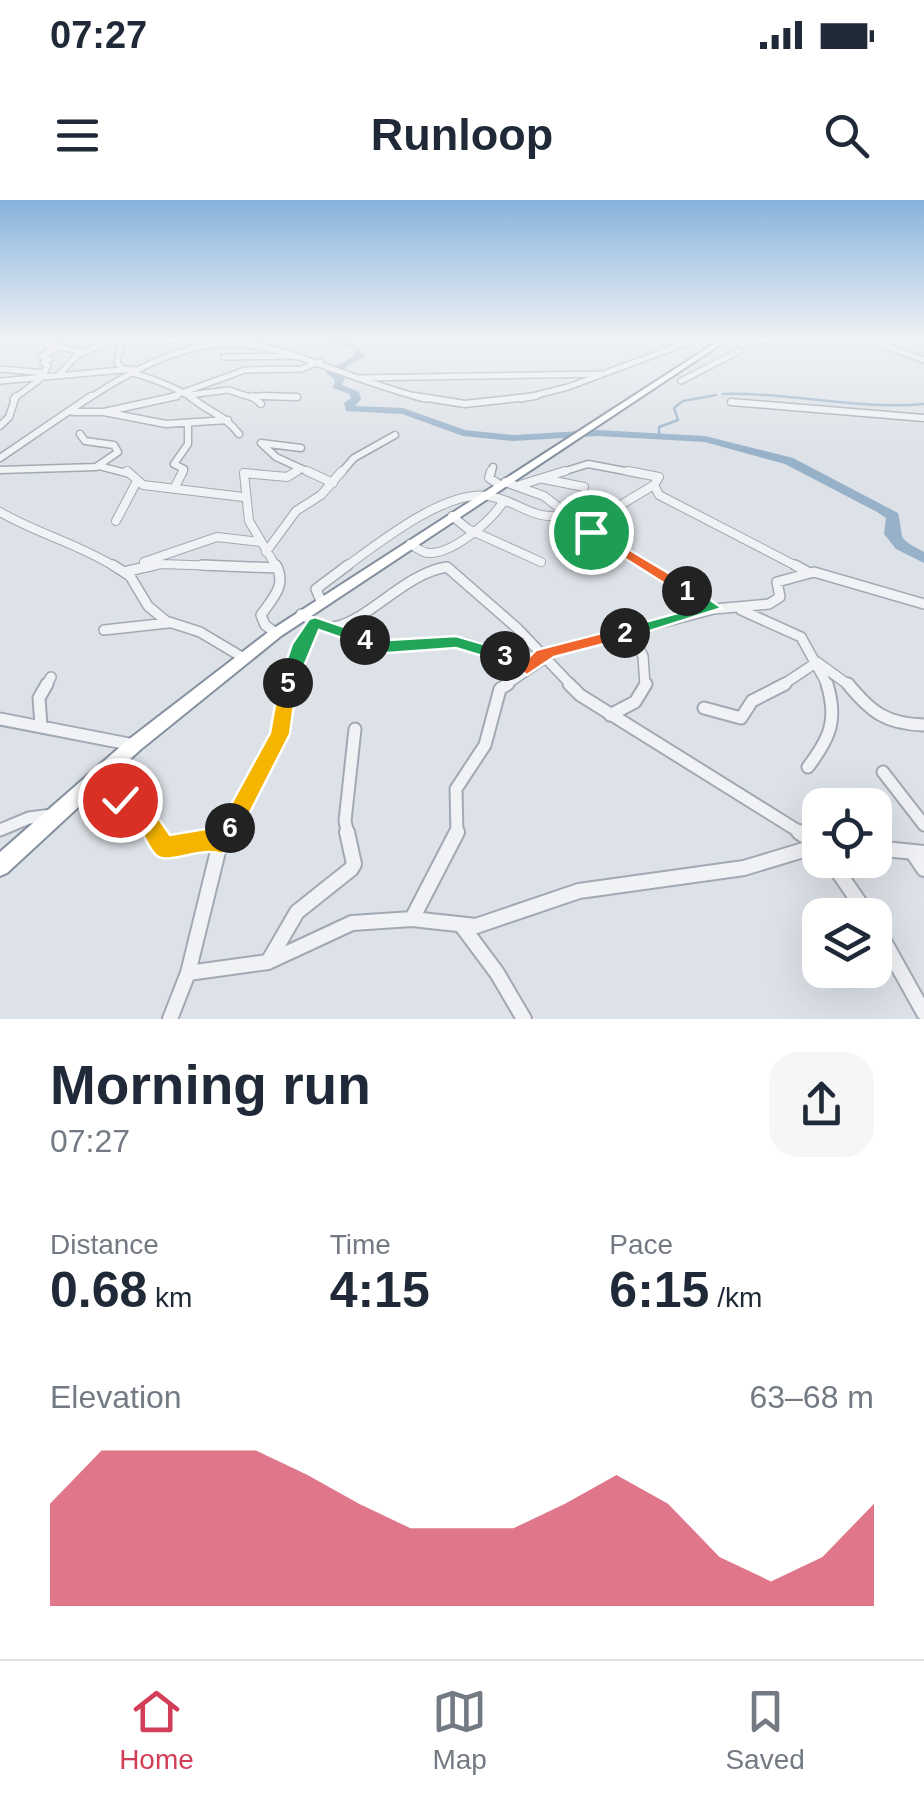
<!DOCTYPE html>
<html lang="en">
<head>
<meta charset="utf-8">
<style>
  body { margin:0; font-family:Arial,sans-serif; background:#f6f6f7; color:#1f2937; height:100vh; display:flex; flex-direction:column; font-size:38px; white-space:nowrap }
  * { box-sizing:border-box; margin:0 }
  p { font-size:32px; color:#747a83 }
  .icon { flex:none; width:55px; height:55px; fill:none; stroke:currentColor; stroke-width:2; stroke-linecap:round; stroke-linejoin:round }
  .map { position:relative; height:819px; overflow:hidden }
  .sheet { display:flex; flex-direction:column; background:#fff; flex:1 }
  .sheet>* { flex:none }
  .buttons { position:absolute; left:802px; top:588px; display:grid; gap:20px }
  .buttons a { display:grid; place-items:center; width:90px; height:90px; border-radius:20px; background:#fff; box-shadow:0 10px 40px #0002; font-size:50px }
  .pin { position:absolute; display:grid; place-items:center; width:85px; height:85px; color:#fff; margin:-42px; border:5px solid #fff; border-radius:50%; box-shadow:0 2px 10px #0007 }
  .km { position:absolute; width:50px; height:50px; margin:-25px; border-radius:50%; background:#222; color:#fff; font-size:28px; line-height:50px; text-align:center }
  .round { display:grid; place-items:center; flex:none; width:105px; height:105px; border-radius:30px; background:#f6f6f7 }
  .head { display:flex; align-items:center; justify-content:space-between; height:170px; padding:0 50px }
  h1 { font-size:55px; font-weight:800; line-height:75px }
  .metrics { display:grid; grid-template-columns:repeat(3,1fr); gap:15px; height:170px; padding:10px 50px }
  .metrics div { display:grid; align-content:center }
  .metrics b { font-size:50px; font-weight:800 }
  .metrics small { font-size:28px; font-weight:400 }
  .metrics p { font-size:28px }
  .chart { height:280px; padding:20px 50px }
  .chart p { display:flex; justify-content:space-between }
  .chart svg { width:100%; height:180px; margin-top:10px; fill:#d23d58; opacity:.7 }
  .status { display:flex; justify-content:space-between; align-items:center; height:70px; padding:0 50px; background:#fff; direction:ltr }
  .status svg { height:28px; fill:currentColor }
  header { display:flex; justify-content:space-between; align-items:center; height:130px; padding:0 50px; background:#fff; font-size:45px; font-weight:800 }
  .menu { display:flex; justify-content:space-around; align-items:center; height:140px; border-top:2px solid #e0e1e3; background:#fff; font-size:28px; color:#747a83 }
  .menu a { display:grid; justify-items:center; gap:5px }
  .menu .on { color:#d23d58 }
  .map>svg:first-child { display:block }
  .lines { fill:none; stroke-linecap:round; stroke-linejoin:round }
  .stream { stroke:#97b1c9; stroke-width:2.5 }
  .river { fill:#97b1c9; fill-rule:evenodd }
  .minor-far5-casing { stroke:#a2a9b2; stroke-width:8 }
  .minor-far4-casing { stroke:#a2a9b2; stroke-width:9 }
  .minor-far3-casing { stroke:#a2a9b2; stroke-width:10 }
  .minor-far2-casing { stroke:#a2a9b2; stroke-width:12 }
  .minor-far1-casing { stroke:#a2a9b2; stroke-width:15 }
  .minor-casing { stroke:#a2a9b2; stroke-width:18 }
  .tertiary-far1-casing { stroke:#a2a9b2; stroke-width:8 }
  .tertiary-casing { stroke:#a2a9b2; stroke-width:9 }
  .trunk-casing { stroke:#848f9f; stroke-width:4 }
  .minor-far5 { stroke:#f0f2f6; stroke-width:5 }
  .minor-far4 { stroke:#f0f2f6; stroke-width:6 }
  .minor-far3 { stroke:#f0f2f6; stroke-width:8 }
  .minor-far2 { stroke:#f0f2f6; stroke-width:9 }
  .minor-far1 { stroke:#f0f2f6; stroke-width:11 }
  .minor { stroke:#f0f2f6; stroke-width:14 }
  .tertiary-far1 { stroke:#f0f2f6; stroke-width:5 }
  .tertiary { stroke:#f0f2f6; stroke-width:6 }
  .trunk { fill:#fff; fill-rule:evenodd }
  .split-1 { fill:#f0652b; stroke:#fff; stroke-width:2.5 }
  .split-2 { fill:#22a559; stroke:#fff; stroke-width:2.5 }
  .split-3 { fill:#f0652b; stroke:#fff; stroke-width:2.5 }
  .split-4 { fill:#22a559; stroke:#fff; stroke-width:2.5 }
  .split-5 { fill:#22a559; stroke:#fff; stroke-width:2.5 }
  .split-6 { fill:#f5b400; stroke:#fff; stroke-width:2.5 }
  .split-7 { fill:#f5b400; stroke:#fff; stroke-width:2.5 }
</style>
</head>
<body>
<div class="status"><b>07:27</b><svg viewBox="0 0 49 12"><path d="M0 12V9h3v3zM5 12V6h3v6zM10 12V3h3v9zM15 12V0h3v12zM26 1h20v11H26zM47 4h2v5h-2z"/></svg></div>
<header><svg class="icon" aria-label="menu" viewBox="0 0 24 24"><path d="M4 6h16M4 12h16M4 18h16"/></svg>Runloop<svg class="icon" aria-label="search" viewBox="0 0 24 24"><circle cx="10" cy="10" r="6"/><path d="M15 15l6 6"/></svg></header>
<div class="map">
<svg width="924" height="819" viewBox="0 0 924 819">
  <rect width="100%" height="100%" fill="#dde2e8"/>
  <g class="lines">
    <path class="stream" d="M 723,194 C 791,192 856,210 924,204
      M 659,235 L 659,227 L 678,220 L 674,208 L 683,201 L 716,195"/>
    <path class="river" d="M 321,138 C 340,137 354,140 365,156 L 337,172 L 345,179 L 342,185 L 359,192 L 361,199 L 355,206 L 403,208 L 465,230 L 513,235 L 598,230 L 705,236 L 793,258 L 898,313 C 905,340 894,336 924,352 L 924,363 L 896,349 L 884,334 L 886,318 L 877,312 L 785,264 L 705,242 L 598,236 L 513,241 L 463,236 L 402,214 L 346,211 L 344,203 L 351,198 L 349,194 L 333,188 L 335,180 L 325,172 L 356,155 L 351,148 Z"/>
    <g class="minor-far5-casing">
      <path id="minor-far5" d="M 95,138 L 121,144 L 117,163 L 124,170
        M 155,138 L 207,143
        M 651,138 L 683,144
        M 739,138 L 786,142 L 784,138
        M 47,145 L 83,152
        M 224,157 L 298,156
        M 0,169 L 45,173
        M 132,173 C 146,176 183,190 192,199
        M 60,174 L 77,155 L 117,138
        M 360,178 L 602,174
        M 681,181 L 739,151
        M 189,195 L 228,190 L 256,199
        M 256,196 L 297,197
        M 13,199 L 38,181 L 48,166 L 43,163 L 50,159 L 41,156 L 61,146
        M 165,199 L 245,170 L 301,169 L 320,162"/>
    </g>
    <g class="minor-far4-casing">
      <path id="minor-far4" d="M 190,196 C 208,213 223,213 239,234
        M 252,196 L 261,204
        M 263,196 L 297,197
        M 731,202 L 924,218
        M 73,212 L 104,212 L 177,196
        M 104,212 L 166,224 L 228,220
        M 0,226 L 9,217 L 16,196
        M 261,243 L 276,257 L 313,274
        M 261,243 L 301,248
        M 99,266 L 130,274
        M 0,270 L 96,267 L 118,252 L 114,245 L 85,241 L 80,234
        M 182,274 L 184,269 L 174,264 L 188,244 L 188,225
        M 244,274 L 252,274
        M 293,274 L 301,269
        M 340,274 L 354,258 L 395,235
        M 491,274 L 493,267
        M 556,274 L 588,264 L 641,274"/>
    </g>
    <g class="minor-far3-casing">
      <path id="minor-far3" d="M 127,271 L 143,285 L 243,297
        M 307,271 L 333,283
        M 491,271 L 489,278 L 500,285
        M 628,271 L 659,277 L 654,285 L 659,295 L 800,368
        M 544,279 L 584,287
        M 505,282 L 544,296 L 577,322 L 649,368
        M 520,285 L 565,271
        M 175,287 L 183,271
        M 0,312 C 40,335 77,343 117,368
        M 452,316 L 468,329 L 541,362
        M 116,321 L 137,281
        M 590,330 L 609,312 L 654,285
        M 410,344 C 417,348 423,354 432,353 C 456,351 491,321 503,302
        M 266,352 L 296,311 L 321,295 L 342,271
        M 144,362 L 217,337 L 261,342
        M 143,368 L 161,364 L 275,368
        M 277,368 L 249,321 L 244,273 L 287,277 L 297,271
        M 344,368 C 379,343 444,290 488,296 C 522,301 531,323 569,314
        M 440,368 L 448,368"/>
    </g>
    <g class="minor-far2-casing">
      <path id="minor-far2" d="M 113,365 L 130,376 L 148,406 L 166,421 L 200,432 L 242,457
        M 202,365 L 277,368
        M 276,365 C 287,385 273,398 261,415 L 265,425 L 276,433
        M 645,365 L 714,409
        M 795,365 L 806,371
        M 124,372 L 154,365
        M 321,401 L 316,389 L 348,365
        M 741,410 L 801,437 L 828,486
        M 301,414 C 309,419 319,427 329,427 C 362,428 403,373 447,367 L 518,429 L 572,486
        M 333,428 L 379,446 L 464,443 L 500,454 L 527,468
        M 104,430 L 168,423
        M 629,432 L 643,456 L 645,486
        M 542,454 L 714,409 L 769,404 L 780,397 L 777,382 L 814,372 L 924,404
        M 817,462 L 850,486
        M 46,486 L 51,477
        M 289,486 L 292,468 L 315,423
        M 504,486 L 545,458
        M 781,486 L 817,462"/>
    </g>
    <g class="minor-far1-casing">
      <path id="minor-far1" d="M 569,484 L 580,495 L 803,634
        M 848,484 C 871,512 886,524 924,525
        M 704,508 L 741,518 L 752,501 L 785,484
        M 610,515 L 635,502 L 646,484
        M 0,519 L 134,545
        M 41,525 L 39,498 L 47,484
        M 808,567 C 830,538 838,520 827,484
        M 883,572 L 924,625
        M 91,582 L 144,617 L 156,634
        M 0,630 L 29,618 L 52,615
        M 225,634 L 280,534 L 289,484
        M 348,634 L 345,621 L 355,529
        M 457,634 L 456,589 L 485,545 L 500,489 L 508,484"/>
    </g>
    <g class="minor-casing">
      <path id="minor" d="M 154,632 L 165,647 L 221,639 L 188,773 L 170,819
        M 221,642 L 227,632
        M 875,648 L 924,653
        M 914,654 L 924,669
        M 830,660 L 868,715
        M 412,719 L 457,632
        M 875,725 L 924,813
        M 462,726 L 497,773 L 524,819
        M 268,762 L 297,712 L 351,669 L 354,664 L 347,632
        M 188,773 L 268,762 L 352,723 L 412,719 L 476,726 L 579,691 L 744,668 L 820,645 L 799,632"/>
    </g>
    <g class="tertiary-far1-casing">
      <path id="tertiary-far1" d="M 864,138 L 924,160
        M 0,181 L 133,169
        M 88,199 C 242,98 273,159 425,199
        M 521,199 L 568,187 L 700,138"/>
    </g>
    <g class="tertiary-casing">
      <path id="tertiary" d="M 415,196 L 465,204 L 536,196
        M 0,258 L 91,196"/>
    </g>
    <g class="trunk-casing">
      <path id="trunk" d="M 723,138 L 730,138 L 281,436 L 140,550 L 7,673 L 0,676 L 0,652 L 128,540 L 271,430 Z"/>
    </g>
    <use href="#minor-far5" class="minor-far5"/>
    <use href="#minor-far4" class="minor-far4"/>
    <use href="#minor-far3" class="minor-far3"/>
    <use href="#minor-far2" class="minor-far2"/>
    <use href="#minor-far1" class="minor-far1"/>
    <use href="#minor" class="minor"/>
    <use href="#tertiary-far1" class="tertiary-far1"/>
    <use href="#tertiary" class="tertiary"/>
    <use href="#trunk" class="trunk"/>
  </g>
  <linearGradient id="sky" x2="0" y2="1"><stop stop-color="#87b3dc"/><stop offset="0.55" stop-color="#f0f2f5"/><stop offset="1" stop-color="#f0f2f5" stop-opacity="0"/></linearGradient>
  <rect width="924" height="252" fill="url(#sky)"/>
  <path class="split-1" d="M 591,327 L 692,387 L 695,391 L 681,394 L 586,334 L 584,332 Z"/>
  <path class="split-2" d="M 681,387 L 692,387 L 722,408 L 625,439 L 619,437 L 619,429 L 700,407 L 681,394 Z"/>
  <path class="split-3" d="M 625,427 L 631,429 L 631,437 L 554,457 L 527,475 L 496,456 L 505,450 L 526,460 L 536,450 Z"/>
  <path class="split-4" d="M 365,434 L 388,440 L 456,436 L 511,452 L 514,456 L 505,463 L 456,448 L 388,453 L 359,444 L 356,440 Z"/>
  <path class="split-5" d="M 315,417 L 371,436 L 374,440 L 365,446 L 319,430 L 295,488 L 282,488 L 279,483 L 292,444 L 309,419 Z"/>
  <path class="split-6" d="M 288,476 L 297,483 L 290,534 L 238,636 L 230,639 L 221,636 L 218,628 L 270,533 L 279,483 Z"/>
  <path class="split-7" d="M 120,590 L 152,609 L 170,635 L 217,627 L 230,617 L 238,621 L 241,628 L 229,651 L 221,654 C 202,646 169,665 157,656 C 149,650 145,636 139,628 C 130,617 116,613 109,600 L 112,593 Z"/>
</svg>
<div class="buttons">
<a><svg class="icon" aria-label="locate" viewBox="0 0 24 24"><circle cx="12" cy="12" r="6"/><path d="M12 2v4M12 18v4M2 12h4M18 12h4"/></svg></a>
<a><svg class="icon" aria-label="layers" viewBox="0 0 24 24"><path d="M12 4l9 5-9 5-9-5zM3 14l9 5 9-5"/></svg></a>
</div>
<div class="pin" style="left:591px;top:332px;background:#1e9e55"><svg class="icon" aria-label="arrive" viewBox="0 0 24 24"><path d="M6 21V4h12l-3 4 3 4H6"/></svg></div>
<div class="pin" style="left:120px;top:600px;background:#d93025"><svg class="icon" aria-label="check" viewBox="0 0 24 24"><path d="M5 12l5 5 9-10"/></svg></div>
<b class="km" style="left:687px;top:391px">1</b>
<b class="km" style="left:625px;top:433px">2</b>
<b class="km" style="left:505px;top:456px">3</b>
<b class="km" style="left:365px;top:440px">4</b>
<b class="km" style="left:288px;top:483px">5</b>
<b class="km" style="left:230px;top:628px">6</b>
</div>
<section class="sheet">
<div class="head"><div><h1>Morning run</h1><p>07:27</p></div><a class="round"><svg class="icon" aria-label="share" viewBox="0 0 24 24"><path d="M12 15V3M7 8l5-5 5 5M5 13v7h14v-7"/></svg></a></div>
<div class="metrics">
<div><p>Distance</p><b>0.68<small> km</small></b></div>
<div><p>Time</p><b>4:15</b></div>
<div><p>Pace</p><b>6:15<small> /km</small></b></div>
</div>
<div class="chart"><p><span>Elevation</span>63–68 m</p>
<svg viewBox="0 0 160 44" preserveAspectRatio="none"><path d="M0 44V19L10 6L20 6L30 6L40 6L50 12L60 19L70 25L80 25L90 25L100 19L110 12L120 19L130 32L140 38L150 32L160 19V44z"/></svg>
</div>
</section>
<nav class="menu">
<a class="on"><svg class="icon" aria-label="home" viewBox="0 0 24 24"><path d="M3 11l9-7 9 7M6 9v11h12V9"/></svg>Home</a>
<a><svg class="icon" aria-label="map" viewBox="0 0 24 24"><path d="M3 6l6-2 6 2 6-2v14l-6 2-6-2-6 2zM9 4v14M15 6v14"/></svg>Map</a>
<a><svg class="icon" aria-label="saved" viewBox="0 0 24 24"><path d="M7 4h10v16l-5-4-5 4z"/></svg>Saved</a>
</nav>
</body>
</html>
